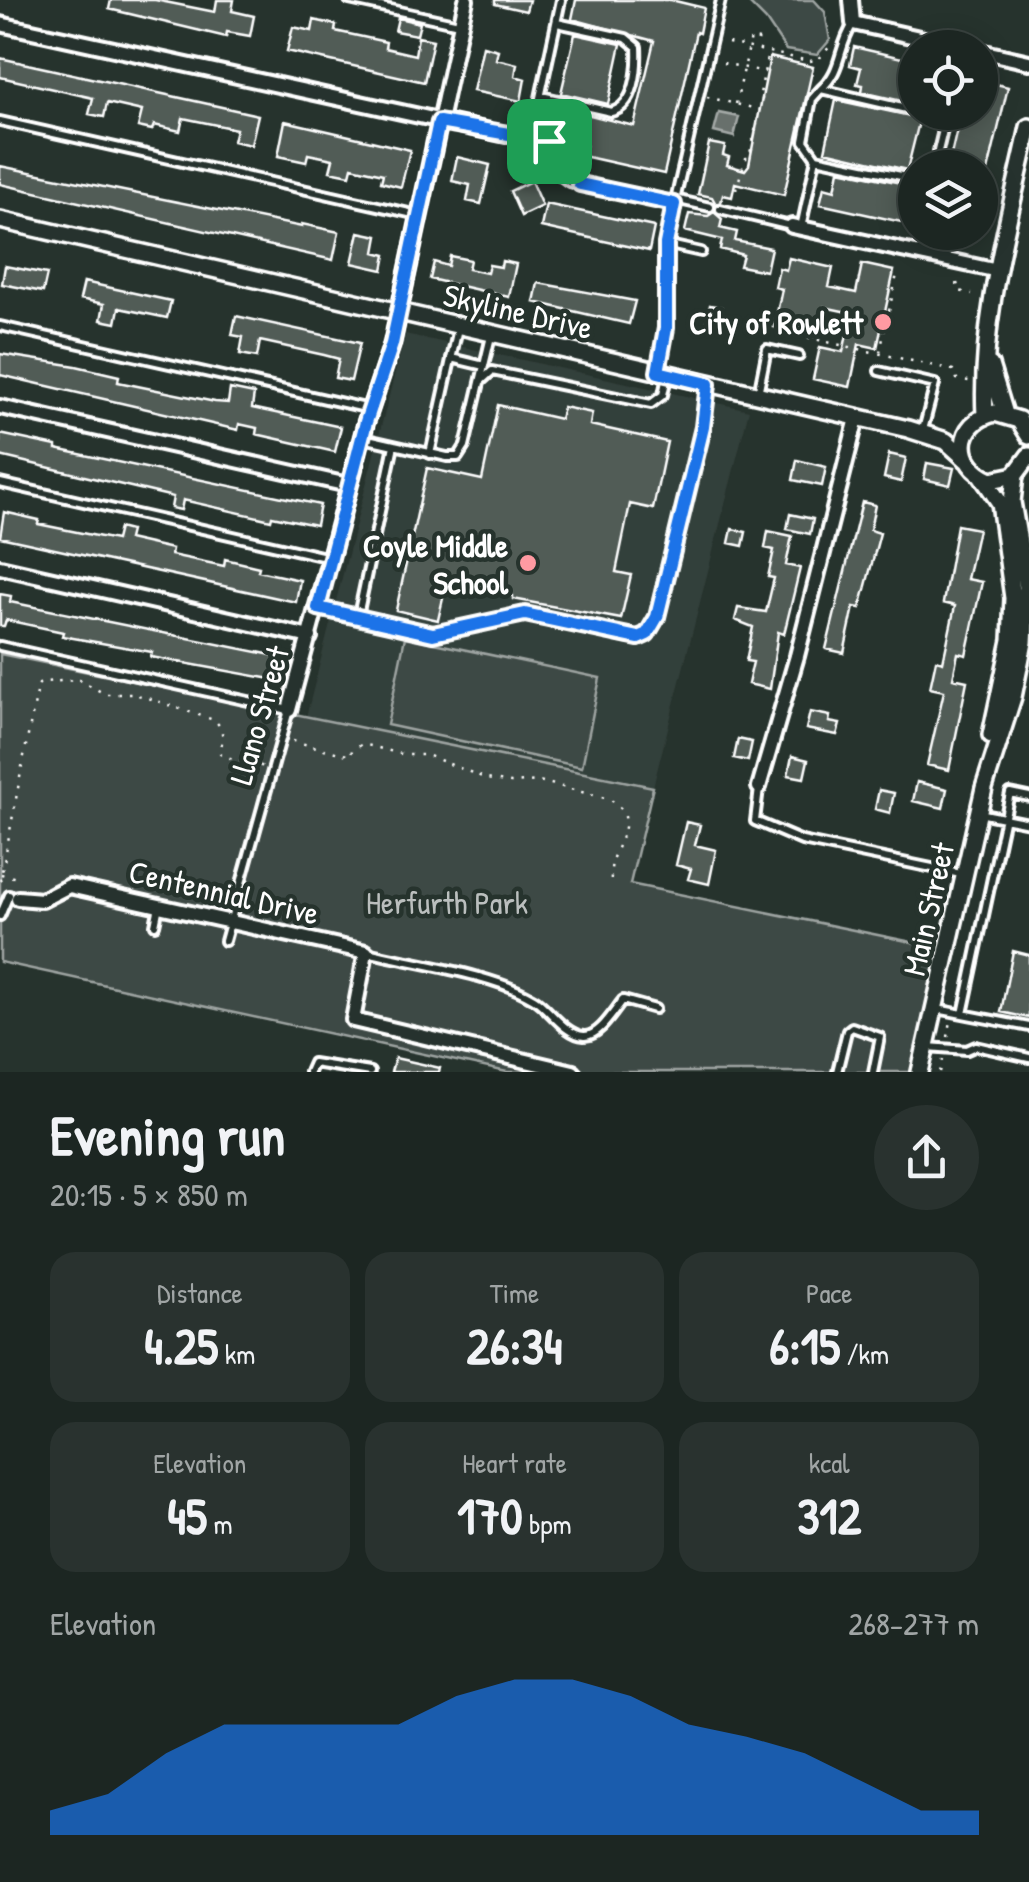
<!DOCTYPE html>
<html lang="en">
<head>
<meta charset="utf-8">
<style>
  body { margin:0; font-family:"Patrick Hand",sans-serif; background:#29322f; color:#f1f3f6; height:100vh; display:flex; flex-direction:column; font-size:38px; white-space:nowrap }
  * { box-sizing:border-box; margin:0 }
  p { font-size:32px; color:#a0a5a5 }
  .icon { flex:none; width:55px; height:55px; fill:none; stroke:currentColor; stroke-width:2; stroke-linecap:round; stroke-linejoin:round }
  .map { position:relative; height:1072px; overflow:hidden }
  .panel { display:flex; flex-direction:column; background:#1c2622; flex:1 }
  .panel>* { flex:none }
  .tools { position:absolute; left:898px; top:30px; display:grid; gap:20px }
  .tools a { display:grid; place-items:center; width:100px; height:100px; border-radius:50%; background:#1c2622; box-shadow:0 5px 25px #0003,0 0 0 2px #3a4340; font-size:50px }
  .pin { position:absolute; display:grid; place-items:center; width:85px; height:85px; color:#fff; margin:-42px; border-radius:20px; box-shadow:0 5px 15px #0006 }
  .round { display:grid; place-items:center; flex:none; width:105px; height:105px; border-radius:52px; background:#29322f }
  .summary { display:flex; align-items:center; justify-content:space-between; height:170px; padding:0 50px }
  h1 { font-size:55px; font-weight:700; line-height:75px }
  .figures { display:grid; grid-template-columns:repeat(3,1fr); gap:15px; height:170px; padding:10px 50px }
  .figures div { display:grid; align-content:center; border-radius:25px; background:#29322f; text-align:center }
  .figures b { font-size:50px; font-weight:700 }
  .figures small { font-size:28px; font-weight:400 }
  .figures p { font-size:28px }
  .chart { height:280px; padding:20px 50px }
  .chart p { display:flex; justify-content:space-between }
  .chart svg { width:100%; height:180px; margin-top:10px; fill:#1a73e8; opacity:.7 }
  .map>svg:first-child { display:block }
  .built { fill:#333f3a }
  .green { fill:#3e4944; stroke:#9ea4a2; stroke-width:2.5 }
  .water { fill:#67706c; stroke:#a4a9a7; stroke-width:2.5 }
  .building { fill:#515c57; stroke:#fff; stroke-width:2.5 }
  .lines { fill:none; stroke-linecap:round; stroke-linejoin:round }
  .service-casing { stroke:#fff; stroke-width:14 }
  .minor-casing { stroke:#fff; stroke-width:20 }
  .tertiary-casing { stroke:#fff; stroke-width:22 }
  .path { stroke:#fff; stroke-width:2.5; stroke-dasharray:2.5 8; stroke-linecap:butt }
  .service { stroke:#26332d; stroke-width:6 }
  .minor { stroke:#26332d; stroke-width:12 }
  .tertiary { stroke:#26332d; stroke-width:15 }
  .route-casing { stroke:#fff; stroke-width:20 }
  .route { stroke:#1a73e8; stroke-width:12 }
  .poi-dot { fill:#ff9aa2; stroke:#26332d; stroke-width:4 }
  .labels { text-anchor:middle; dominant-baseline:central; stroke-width:9; stroke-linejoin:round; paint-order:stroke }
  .street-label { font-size:32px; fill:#fff; stroke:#26332d }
  .poi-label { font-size:32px; font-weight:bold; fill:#fff; stroke:#26332d; text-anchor:end }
  .park-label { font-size:32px; fill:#bbbfbe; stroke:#26332d }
</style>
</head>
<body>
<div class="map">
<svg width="1029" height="1072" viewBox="0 0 1029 1072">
  <rect width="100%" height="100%" fill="#26332d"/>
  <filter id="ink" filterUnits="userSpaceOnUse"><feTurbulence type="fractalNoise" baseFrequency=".01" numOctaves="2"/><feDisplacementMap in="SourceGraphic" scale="20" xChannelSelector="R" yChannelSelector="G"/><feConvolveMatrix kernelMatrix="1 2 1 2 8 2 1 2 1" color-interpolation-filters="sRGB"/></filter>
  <g filter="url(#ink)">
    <path class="built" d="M 405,334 L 749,410 L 653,787 L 306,717 Z"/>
    <path class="green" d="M 746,0 L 814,0 L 825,12 L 830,40 L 817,55 L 786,50 L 766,20 Z
      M 405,637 L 600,678 L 582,767 L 387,725 Z
      M 0,654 L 653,787 L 630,884 L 941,948 L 918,1072 L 507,1072 L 0,962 Z"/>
    <path class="water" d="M 719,113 L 739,117 L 734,137 L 714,132 Z"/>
    <path class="building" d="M 111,0 L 155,0 L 215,12 L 217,0 L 234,0 L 232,11 L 254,16 L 250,36 L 227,32 L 226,37 L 109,9 Z
      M 495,0 L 529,0 L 526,11 L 495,4 Z
      M 576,0 L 671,0 L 704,8 L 699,33 L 696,32 L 664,174 L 583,156 L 586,146 L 576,144 L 579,130 L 552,124 L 558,107 L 634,126 L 654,41 L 572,19 Z
      M 398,18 L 420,23 L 417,35 L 395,31 Z
      M 314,20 L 336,25 L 335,31 L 386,42 L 385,48 L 415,55 L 418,37 L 433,40 L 424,82 L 287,51 L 293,27 L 312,31 Z
      M 575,34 L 621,44 L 608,104 L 561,93 Z
      M 483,46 L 498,50 L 496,59 L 517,64 L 515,76 L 525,79 L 521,101 L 473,91 Z
      M 854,47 L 915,61 L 915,104 L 862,92 L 863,85 L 857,84 L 861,68 L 850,65 Z
      M 770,57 L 813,67 L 784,195 L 735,183 L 732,197 L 723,195 L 721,202 L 716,204 L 712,197 L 698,194 L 709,143 L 725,146 L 723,155 L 729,157 L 727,165 L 745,170 L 749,165 Z
      M 0,58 L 258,115 L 251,145 L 233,141 L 236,129 L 183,118 L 180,131 L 154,125 L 152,130 L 138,127 L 142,111 L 107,103 L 104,117 L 89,114 L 93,98 L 0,77 Z
      M 980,80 L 1008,87 L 984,188 L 980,187 L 980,168 L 948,168 L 961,112 L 980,112 Z
      M 836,100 L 920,118 L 907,170 L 825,151 Z
      M 285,121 L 410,150 L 401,187 L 381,182 L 383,174 L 352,167 L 350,175 L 330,171 L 333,159 L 308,154 L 306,162 L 278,156 Z
      M 457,157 L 490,165 L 481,204 L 467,201 L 470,185 L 452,181 Z
      M 0,166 L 302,227 L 302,224 L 339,232 L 333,260 L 0,184 Z
      M 839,170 L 915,186 L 915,225 L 820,204 L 824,187 L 835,190 Z
      M 531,181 L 542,206 L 521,216 L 510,191 Z
      M 546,204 L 654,227 L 649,251 L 541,227 Z
      M 714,212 L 722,219 L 720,228 L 737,232 L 735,241 L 771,248 L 766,271 L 740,266 L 743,255 L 720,249 L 722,240 L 685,231 L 689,214 L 708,216 Z
      M 359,232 L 378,236 L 375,252 L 386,255 L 383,270 L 352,263 Z
      M 450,256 L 470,260 L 468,269 L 487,273 L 489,265 L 501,267 L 502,261 L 516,264 L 509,297 L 430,279 L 434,262 L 448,266 Z
      M 789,258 L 833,268 L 829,287 L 856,293 L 862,264 L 894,271 L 877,348 L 859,344 L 850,387 L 813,379 L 820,347 L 843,352 L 852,313 L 824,307 L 818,337 L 774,327 L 782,289 L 775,287 L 779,268 L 786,270 Z
      M 5,266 L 47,274 L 43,292 L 2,284 Z
      M 84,282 L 171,301 L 167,318 L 119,308 L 116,323 L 101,320 L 104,304 L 80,299 Z
      M 538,283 L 635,301 L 629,324 L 534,302 Z
      M 710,305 L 721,307 L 717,327 L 706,325 Z
      M 236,316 L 360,343 L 351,381 L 335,378 L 339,359 L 324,355 L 260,341 L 257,357 L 240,354 L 243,337 L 232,335 Z
      M 0,354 L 76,366 L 119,376 L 118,382 L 215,402 L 228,403 L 230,389 L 254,394 L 252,408 L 341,427 L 335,452 L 256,434 L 257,428 L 239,424 L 238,430 L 0,375 Z
      M 498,405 L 560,419 L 563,407 L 592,413 L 590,425 L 667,442 L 653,509 L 630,504 L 616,572 L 631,575 L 621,619 L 513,599 L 513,596 L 447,581 L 438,620 L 396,610 L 427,468 L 482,480 Z
      M 0,434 L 56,446 L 56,449 L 320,505 L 316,525 L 272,516 L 271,520 L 183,500 L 181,510 L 171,508 L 173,497 L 0,456 Z
      M 889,454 L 906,458 L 901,482 L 884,478 Z
      M 797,460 L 826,467 L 822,486 L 793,480 Z
      M 927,463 L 954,468 L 950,485 L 924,479 Z
      M 862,502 L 875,505 L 870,530 L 880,533 L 860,608 L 854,607 L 844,653 L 826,649 Z
      M 4,512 L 39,520 L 38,524 L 116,540 L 119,528 L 130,531 L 128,539 L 172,549 L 171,555 L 224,566 L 225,559 L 259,567 L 258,571 L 300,580 L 296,602 L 0,537 Z
      M 790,514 L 813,519 L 810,534 L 787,529 Z
      M 957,525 L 978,529 L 967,579 L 982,582 L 966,655 L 958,653 L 953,678 L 967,681 L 949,770 L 927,765 L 944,691 L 930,688 L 936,660 L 943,662 L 955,606 L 943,603 Z
      M 732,529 L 746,532 L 743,546 L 729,543 Z
      M 768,531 L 792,536 L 786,565 L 800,568 L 784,634 L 778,632 L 770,689 L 748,684 L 753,662 L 746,661 L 753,627 L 735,620 L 738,608 L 766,612 L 774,578 L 768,577 L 774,550 L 765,548 Z
      M 0,594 L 11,596 L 10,602 L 282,657 L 277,680 L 151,657 L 152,652 L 62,636 L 63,632 L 6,620 L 4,626 L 0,626 Z
      M 810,712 L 830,716 L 829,722 L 840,724 L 837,735 L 806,729 Z
      M 738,739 L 752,742 L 748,761 L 734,758 Z
      M 792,756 L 808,760 L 804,778 L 788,775 Z
      M 917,782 L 947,789 L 943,808 L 913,801 Z
      M 879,790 L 894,793 L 890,813 L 875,809 Z
      M 686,822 L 700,825 L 695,845 L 716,850 L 709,884 L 688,879 L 691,869 L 676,865 Z
      M 1013,951 L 1029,955 L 1029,1018 L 1001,1012 Z
      M 395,1058 L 440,1068 L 439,1072 L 391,1072 Z"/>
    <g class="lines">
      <g class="service-casing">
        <path id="service" d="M 349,0 L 459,24
          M 561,0 L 531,140 C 546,153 552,172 569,182 L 674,204
          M 853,24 C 837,49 843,69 821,89 L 915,111
          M 541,96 L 611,112 C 636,106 638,68 637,47 L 626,38 L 557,23
          M 923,112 L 931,114 L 943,130 L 934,168
          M 0,121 L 418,215
          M 507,135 C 559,145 553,138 581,183
          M 816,158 L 804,141 L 812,99 L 821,89
          M 675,199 L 710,207
          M 720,209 L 791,226
          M 801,228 L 816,158 L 915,179
          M 665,244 L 701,252
          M 0,326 L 370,409
          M 451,358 L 484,366
          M 879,371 L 935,384 L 923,430
          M 658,372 L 666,328 L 665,244 L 721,0
          M 481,381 L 492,371 L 651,404 L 663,395 L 667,376
          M 758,394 L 767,349 L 799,356
          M 363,438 L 447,457 L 458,457 L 465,446 L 491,336
          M 430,454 L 458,328
          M 0,483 L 330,558
          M 319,608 L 433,634 L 525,614 L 628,638 L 647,634 L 657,617 L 703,427 L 709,384
          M 352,615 L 359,611 L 394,445
          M 0,646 L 289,710 L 225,941
          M 759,788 L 755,821 L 802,841 L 961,874
          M 979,813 L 1029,823
          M 0,916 L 9,895
          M 155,925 L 159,906
          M 367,952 C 415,964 494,974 534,999 C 549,1008 565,1035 584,1036 C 599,1037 614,1011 623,1000 L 655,1009
          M 937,1009 L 1029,1027
          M 963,1014 L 1010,793 L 1029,797
          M 928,1047 L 967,1050 L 976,1046 L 1029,1058
          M 309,1072 L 313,1063 L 370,1072
          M 837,1072 L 847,1031 L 852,1027 L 880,1037 L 873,1072"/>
      </g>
      <g class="minor-casing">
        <path id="minor" d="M 851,0 L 853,23 L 964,48
          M 0,24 L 506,135
          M 980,51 L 1029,62
          M 792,226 L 998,271
          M 0,407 L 348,485
          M 0,567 L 310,637
          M 289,710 L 366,422 L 392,344 L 466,0
          M 759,787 L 797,656 L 857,418
          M 18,898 L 42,900 L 69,886 L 366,952 L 353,1020 L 573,1072"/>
      </g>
      <g class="tertiary-casing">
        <path id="tertiary" d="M 0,220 L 908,429 L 946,441 L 967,460
          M 990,365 L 1005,414
          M 985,416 C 980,319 1009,220 1029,127
          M 1029,436 L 1019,420 L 995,413 C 955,422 954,465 991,480 L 1015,475 L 1029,456
          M 981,475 L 1000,503 L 1013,598 L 1011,640 L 991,735
          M 920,1072 L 984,788 L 1013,697 L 1024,642 L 1027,587 L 1012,502 L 1015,475"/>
      </g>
      <path class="path" d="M 728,43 L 809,61 L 818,60 L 832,44
        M 723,63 L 765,72
        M 707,97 L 757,109
        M 736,104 L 751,38 L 759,40 L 765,35
        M 736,189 L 746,158 L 749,158 L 763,95 L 760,94 L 768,52
        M 957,283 L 959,291 L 972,294
        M 787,333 L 953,370 L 957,379 L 969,381
        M 880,352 L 898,270
        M 293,741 L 351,756 L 352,750 L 363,744 L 405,755 L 427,755 L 487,779 L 511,783 L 539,781 L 609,799 C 637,815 623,833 614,855 C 610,865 611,876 611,887
        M 1,874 L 17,878
        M 0,881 C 14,815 24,749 39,684 L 43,682 L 80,680 L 105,694 L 135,694 L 214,720 C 225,729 223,739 220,753 L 230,758 L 265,767
        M 948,1037 L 951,1021
        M 940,1072 L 943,1060"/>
      <use href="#service" class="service"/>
      <use href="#minor" class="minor"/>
      <use href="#tertiary" class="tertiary"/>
    </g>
  </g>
  <g class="lines" filter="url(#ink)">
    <g class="route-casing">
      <path id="route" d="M 439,122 L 549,141 L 560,148 L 580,184 L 674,204 L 666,244 L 666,328 L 658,372 L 708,384 L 703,427 L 657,617 L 647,634 L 638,638 L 525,614 L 433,634 L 318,608 L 366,422 L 392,344 Z"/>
    </g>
    <use href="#route" class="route"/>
  </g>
  <g class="poi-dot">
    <circle cx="883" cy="322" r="10"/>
    <circle cx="528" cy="563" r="10"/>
  </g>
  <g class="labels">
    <g class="street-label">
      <text transform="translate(518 311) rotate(13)">Skyline Drive</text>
      <text transform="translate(259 715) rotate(-74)">Llano Street</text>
      <text transform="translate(224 892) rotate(13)">Centennial Drive</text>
      <text transform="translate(928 909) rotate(-77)">Main Street</text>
    </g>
    <g class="poi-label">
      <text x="863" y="322">City of Rowlett</text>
      <text x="508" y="545">Coyle Middle<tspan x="508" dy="37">School</tspan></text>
    </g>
    <g class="park-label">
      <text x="447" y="902">Herfurth Park</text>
    </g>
  </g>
</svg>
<div class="tools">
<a><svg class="icon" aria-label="locate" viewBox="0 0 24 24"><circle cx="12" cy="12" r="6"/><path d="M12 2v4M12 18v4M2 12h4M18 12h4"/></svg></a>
<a><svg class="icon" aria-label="layers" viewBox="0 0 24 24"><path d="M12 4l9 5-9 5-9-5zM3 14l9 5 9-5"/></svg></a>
</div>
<div class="pin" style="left:549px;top:141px;background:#1e9e55"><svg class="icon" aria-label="arrive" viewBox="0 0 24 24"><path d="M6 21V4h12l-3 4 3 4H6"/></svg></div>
</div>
<section class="panel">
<div class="summary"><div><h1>Evening run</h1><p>20:15 · 5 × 850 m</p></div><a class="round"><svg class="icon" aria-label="share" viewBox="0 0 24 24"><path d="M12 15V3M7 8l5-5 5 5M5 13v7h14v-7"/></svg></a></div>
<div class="figures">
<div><p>Distance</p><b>4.25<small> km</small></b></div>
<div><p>Time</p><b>26:34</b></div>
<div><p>Pace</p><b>6:15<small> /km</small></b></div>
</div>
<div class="figures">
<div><p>Elevation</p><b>45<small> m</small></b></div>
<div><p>Heart rate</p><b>170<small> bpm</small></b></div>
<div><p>kcal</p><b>312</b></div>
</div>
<div class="chart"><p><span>Elevation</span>268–277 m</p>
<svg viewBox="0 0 160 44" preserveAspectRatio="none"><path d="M0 44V38L10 34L20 24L30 17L40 17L50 17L60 17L70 10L80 6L90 6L100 10L110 17L120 20L130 24L140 31L150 38L160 38V44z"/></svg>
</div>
</section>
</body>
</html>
